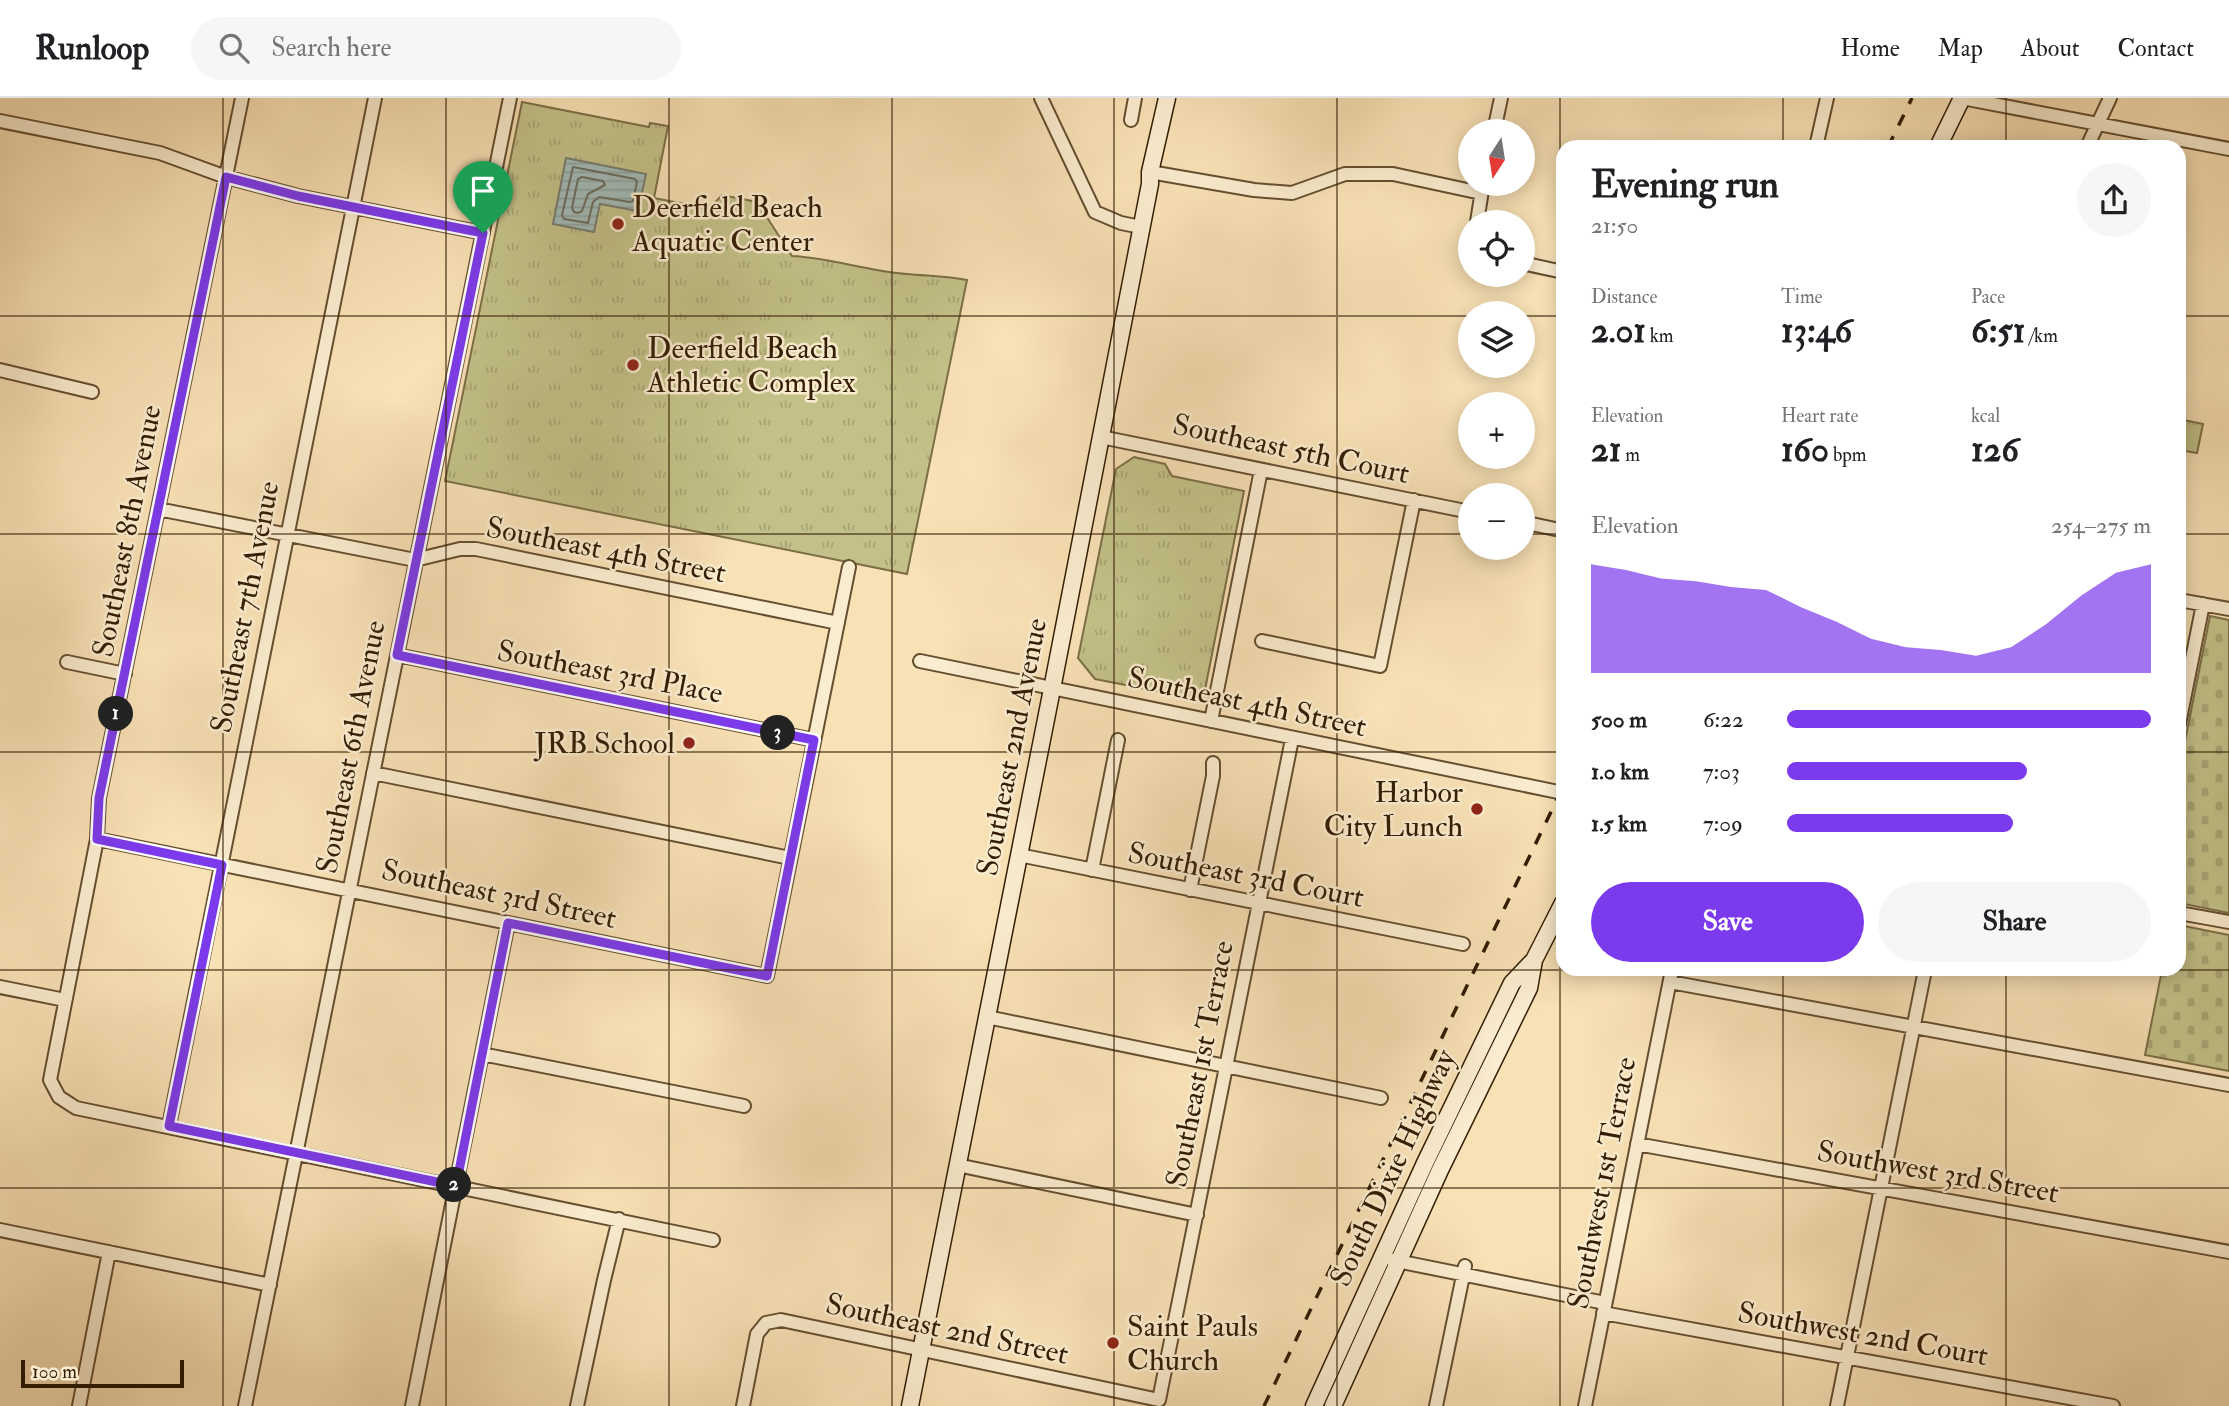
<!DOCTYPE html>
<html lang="en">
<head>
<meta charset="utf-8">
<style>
  body { margin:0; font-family:"IM FELL Double Pica",serif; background:#f6f6f6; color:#202124; height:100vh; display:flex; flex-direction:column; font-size:26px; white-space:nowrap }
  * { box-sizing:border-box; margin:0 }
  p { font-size:23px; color:#757577 }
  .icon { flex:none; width:38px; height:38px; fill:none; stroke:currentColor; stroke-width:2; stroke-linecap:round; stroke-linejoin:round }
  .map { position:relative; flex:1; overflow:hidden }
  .drawer { position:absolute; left:1556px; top:42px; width:630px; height:836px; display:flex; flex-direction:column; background:#fff; border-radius:21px; box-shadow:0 4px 18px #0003 }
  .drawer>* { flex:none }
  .needle { width:46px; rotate:192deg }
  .buttons { position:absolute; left:1458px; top:21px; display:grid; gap:14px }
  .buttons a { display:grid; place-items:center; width:77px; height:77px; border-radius:50%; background:#fff; box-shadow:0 4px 18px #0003; font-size:35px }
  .scale { position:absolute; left:21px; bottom:18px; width:163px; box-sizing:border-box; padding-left:7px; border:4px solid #341d03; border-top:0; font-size:19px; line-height:24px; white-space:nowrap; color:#341d03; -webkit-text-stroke:5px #faeccf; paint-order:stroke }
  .pin { position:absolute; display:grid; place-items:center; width:60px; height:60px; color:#fff; margin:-72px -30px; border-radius:50% 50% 50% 0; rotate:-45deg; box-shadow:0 0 7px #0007 }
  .pin .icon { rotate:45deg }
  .km { position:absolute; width:35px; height:35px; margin:-18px; border-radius:50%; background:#222; color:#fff; font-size:19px; line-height:35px; text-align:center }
  .round { display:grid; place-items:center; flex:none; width:74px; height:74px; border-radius:37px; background:#f6f6f6 }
  .summary { display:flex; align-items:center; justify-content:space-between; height:119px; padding:0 35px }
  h1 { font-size:38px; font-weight:700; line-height:52px }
  .metrics { display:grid; grid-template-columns:repeat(3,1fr); gap:10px; height:119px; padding:7px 35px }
  .metrics div { display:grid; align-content:center }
  .metrics b { font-size:35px; font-weight:700 }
  .metrics small { font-size:19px; font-weight:400 }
  .metrics p { font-size:19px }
  .chart { height:196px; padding:14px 35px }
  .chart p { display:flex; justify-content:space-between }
  .chart svg { width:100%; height:126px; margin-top:7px; fill:#7c3aed; opacity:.7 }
  .action { display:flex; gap:14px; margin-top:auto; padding:14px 35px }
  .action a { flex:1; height:80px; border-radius:42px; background:#7c3aed; color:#fff; font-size:28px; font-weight:700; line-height:80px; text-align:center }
  .action a+a { background:#f6f6f6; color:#202124 }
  ul { padding:0 35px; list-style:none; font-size:23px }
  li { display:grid; grid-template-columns:112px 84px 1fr; align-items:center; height:52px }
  li i { height:18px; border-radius:9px; background:#7c3aed }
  header { display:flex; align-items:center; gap:42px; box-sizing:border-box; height:98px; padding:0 35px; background:#fff; border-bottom:2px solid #e0e0e0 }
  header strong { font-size:33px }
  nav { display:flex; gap:38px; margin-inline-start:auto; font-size:24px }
  .search { width:490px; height:63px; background:#f6f6f6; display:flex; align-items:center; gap:18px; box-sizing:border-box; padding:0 24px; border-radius:38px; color:#757577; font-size:26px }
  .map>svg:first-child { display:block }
  .cemetery { fill:url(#cemetery-stones); stroke:#7c6f46; stroke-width:2 }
  .park { fill:url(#park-tufts); stroke:#7c6f46; stroke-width:2 }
  .water { fill:url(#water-rules); stroke:#767c70; stroke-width:2 }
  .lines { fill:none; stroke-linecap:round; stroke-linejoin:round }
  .shore { stroke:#6b6c5e; stroke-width:2 }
  .street-casing { stroke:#654e30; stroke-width:16 }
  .secondary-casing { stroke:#341d03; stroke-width:19 }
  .street { stroke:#faeccf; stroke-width:12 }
  .secondary { stroke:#faeccf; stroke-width:16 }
  .rail { stroke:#341d03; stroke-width:3.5; stroke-dasharray:12 12; stroke-linecap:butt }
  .route-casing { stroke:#fff; stroke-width:14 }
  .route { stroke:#7c3aed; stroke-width:9 }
  .grid { fill:none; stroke:#341d03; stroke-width:2; stroke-opacity:0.55 }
  .poi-dot { fill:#8f2418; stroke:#faeccf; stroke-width:2.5 }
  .labels { text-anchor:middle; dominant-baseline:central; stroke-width:5; stroke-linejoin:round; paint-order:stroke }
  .poi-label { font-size:30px; fill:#341d03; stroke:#faeccf; text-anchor:start }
  .street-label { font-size:30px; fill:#341d03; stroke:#faeccf }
</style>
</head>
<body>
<header>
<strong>Runloop</strong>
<div class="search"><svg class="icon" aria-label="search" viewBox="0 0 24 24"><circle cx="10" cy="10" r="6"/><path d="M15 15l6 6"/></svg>Search here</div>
<nav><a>Home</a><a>Map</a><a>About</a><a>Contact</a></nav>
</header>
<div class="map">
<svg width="2229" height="1308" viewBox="0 0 2229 1308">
  <defs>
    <pattern id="cemetery-stones" width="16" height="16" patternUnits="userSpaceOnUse" patternTransform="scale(1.75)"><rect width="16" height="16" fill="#c3c189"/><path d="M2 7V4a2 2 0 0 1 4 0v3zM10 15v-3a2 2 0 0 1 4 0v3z" fill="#a8a575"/></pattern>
    <pattern id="park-tufts" width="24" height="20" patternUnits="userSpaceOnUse" patternTransform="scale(1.75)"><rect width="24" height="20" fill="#c3c189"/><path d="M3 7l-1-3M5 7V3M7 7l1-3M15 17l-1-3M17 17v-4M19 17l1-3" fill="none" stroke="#a8a575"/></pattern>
    <pattern id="water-rules" width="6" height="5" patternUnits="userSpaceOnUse" patternTransform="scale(1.75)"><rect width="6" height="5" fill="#a2bbb9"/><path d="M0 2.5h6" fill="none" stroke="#8ca09d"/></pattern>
  </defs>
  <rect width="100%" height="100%" fill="#f8e1b5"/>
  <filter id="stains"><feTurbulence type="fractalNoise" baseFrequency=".00286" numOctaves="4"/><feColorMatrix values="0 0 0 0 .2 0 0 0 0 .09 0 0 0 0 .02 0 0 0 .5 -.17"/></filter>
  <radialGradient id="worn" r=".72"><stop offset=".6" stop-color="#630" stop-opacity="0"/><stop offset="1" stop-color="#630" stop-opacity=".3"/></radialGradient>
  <path class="cemetery" d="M 2210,518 L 2229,522 L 2229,815 L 2179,805 L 2179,673 Z
    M 2179,827 L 2229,837 L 2229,973 L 2145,957 L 2162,872 L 2179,872 Z"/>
  <path class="park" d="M 522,4 L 649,29 L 650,25 L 668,28 L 654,100 L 709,111 L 722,97 L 757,104 L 792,158 C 831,160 868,173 907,176 C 927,178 947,178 967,182 L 907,476 L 445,383 Z
    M 2179,321 L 2203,326 L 2197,355 L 2179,352 Z
    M 1134,359 L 1165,366 L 1172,378 L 1244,393 L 1203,602 L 1095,581 L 1078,560 L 1116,371 Z"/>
  <path class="water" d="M 566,60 L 646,76 L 638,113 L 600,106 L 594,134 L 553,126 Z"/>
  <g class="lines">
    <path class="shore" d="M 573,69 L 635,81 L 637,84 L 633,103 L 630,104 L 599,99 L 593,104 L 588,125 L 564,121 L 562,117 Z
      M 582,79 L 603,83 L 605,87 L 588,96 L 582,113 L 578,115 L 574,114 L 572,110 L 578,81 Z"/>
    <g class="street-casing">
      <path id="street" d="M 242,0 L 99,700 L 97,741 L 50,982 L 59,999 L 76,1010 L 713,1142
        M 1041,0 L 1095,114 L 1121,125 L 1141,129
        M 1962,0 L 2229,51
        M 1131,22 L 1135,0
        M 0,23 L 160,55 L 226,79 L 298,98 L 483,135
        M 1494,33 L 1501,0
        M 1816,49 L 1827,0
        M 2087,49 L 2110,0
        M 1150,74 L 1254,92 L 1292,95 L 1345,76 L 1393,76 L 1481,95
        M 1477,124 L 1483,86
        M 1522,165 L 1563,174
        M 0,272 L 92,294
        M 1101,339 L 1470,414
        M 158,411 L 415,462 L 460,451 L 476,451 L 838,525
        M 1522,424 L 1560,432
        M 2179,502 L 2229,511
        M 1262,543 L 1380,568 L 1414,402
        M 397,557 L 814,642
        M 920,563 L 1563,695
        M 67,564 L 125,576
        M 1211,623 L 1261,372
        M 2179,626 L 2203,506
        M 373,675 L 790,760
        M 97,741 L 767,878 L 849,469
        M 1019,757 L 1463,846
        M 1092,772 L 1118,642
        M 1190,792 L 1213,678 L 1213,665
        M 2179,815 L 2229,824
        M 1670,884 L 2229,987
        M 0,889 L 65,902
        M 987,919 L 1381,1000
        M 482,956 L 744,1008
        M 169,1028 L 375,0
        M 1637,1046 L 2229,1154
        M 957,1067 L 1197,1117
        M 0,1132 L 270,1187
        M 1392,1162 L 1605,1205
        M 1603,1215 L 2113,1308
        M 79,1308 L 109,1154
        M 245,1308 L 510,0
        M 412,1308 L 508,825
        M 577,1308 L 604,1182 L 619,1121
        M 743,1308 L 757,1236 L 766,1225 L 781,1222 L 1159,1302 L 1292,641
        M 1436,1308 L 1465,1168
        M 1585,1308 L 1672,872
        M 1837,1308 L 1925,872"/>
    </g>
    <g class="secondary-casing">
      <path id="secondary" d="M 1938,49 L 1962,0
        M 910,1308 L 1052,591 L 1150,86 L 1150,74 L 1167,0
        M 1314,1308 L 1425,1065 L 1512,885 L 1534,862
        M 1333,1308 L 1440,1072 L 1529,890 L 1534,862 L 1563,805"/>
    </g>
    <use href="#street" class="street"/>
    <use href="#secondary" class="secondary"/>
    <path class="rail" d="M 1888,49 L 1912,0
      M 1264,1308 L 1563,689"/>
  </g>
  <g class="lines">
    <g class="route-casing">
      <path id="route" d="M 226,79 L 298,98 L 483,135 L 397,557 L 814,642 L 767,878 L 508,825 L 456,1088 L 169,1028 L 222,767 L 97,741 L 99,700 Z"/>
    </g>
    <use href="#route" class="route"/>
  </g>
  <path class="grid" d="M 223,0 L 223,1308M 446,0 L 446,1308M 669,0 L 669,1308M 892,0 L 892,1308M 1114,0 L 1114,1308M 1337,0 L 1337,1308M 1560,0 L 1560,1308M 1783,0 L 1783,49M 2006,0 L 2006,49M 0,218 L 1470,218M 1522,218 L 1563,218M 2179,218 L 2229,218M 0,436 L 1470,436M 1522,436 L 1563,436M 2179,436 L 2229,436M 0,654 L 1563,654M 2179,654 L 2229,654M 0,872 L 2229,872M 1783,872 L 1783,1308M 2006,872 L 2006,1308M 0,1090 L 2229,1090"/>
  <g class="poi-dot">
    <circle cx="618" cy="126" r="7"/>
    <circle cx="633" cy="267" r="7"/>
    <circle cx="689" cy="645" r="7"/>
    <circle cx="1477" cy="711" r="7"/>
    <circle cx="1113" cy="1245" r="7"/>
  </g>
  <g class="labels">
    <g class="poi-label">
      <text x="632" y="109">Deerfield Beach<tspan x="632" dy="34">Aquatic Center</tspan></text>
      <text x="647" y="250">Deerfield Beach<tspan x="647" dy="34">Athletic Complex</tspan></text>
      <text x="675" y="645" text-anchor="end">JRB School</text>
      <text x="1463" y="694" text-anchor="end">Harbor<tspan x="1463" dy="34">City Lunch</tspan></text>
      <text x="1127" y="1228">Saint Pauls<tspan x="1127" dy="34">Church</tspan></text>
    </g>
    <g class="street-label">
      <text transform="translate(1291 351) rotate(12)">Southeast 5th Court</text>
      <text transform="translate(127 433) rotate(-79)">Southeast 8th Avenue</text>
      <text transform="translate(606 452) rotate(11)">Southeast 4th Street</text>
      <text transform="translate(245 509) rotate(-79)">Southeast 7th Avenue</text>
      <text transform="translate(610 574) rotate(11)">Southeast 3rd Place</text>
      <text transform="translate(1247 604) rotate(12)">Southeast 4th Street</text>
      <text transform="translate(351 649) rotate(-79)">Southeast 6th Avenue</text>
      <text transform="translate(1012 649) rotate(-79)">Southeast 2nd Avenue</text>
      <text transform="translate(1246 777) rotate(11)">Southeast 3rd Court</text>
      <text transform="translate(499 796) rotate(12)">Southeast 3rd Street</text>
      <text transform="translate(1200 966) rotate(-79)">Southeast 1st Terrace</text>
      <text transform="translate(1393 1070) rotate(-65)">South Dixie Highway</text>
      <text transform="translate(1938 1074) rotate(10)">Southwest 3rd Street</text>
      <text transform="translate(1602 1085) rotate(-79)">Southwest 1st Terrace</text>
      <text transform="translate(947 1231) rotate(12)">Southeast 2nd Street</text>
      <text transform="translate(1863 1236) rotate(10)">Southwest 2nd Court</text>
    </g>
  </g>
  <rect width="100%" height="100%" filter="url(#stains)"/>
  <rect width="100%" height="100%" fill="url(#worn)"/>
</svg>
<div class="buttons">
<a><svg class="needle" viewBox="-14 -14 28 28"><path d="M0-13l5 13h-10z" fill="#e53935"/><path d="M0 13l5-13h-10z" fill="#757577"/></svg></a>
<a><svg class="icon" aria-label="locate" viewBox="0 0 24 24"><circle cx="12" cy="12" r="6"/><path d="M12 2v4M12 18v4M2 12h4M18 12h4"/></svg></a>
<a><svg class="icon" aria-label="layers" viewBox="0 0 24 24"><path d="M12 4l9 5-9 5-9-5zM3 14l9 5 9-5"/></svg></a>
<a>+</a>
<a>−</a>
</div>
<div class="scale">100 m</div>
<div class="pin" style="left:483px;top:135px;background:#1e9e55"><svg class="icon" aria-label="arrive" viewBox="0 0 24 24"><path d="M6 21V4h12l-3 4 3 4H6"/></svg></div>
<b class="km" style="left:116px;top:616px">1</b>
<b class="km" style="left:454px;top:1087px">2</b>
<b class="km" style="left:778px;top:635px">3</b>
<section class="drawer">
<div class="summary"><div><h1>Evening run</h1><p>21:50</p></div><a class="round"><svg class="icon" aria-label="share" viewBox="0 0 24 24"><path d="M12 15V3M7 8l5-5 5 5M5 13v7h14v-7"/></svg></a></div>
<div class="metrics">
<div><p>Distance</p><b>2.01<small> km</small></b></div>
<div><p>Time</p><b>13:46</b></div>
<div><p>Pace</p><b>6:51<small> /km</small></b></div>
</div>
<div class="metrics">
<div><p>Elevation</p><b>21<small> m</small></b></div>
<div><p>Heart rate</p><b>160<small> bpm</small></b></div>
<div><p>kcal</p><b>126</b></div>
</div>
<div class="chart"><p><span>Elevation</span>254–275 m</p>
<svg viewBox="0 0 160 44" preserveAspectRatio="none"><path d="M0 44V6L10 8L20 11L30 12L40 14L50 15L60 21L70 26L80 32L90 35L100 36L110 38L120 35L130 27L140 17L150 9L160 6V44z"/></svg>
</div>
<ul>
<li><b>500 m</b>6:22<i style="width:100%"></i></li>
<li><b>1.0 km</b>7:03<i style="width:66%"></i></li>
<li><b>1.5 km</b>7:09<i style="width:62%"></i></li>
</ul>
<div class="action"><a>Save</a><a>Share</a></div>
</section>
</div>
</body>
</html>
